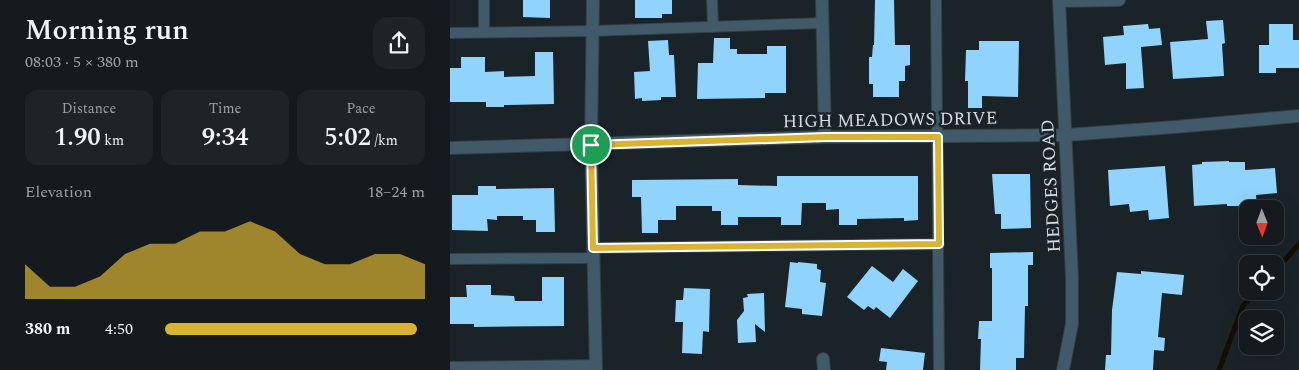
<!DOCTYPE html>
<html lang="en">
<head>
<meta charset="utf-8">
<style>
  body { margin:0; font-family:Spectral,serif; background:#1d2327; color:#f1f3f6; height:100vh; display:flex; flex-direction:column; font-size:19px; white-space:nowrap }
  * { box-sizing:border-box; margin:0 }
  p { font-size:16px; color:#9da1a4 }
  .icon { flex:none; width:28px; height:28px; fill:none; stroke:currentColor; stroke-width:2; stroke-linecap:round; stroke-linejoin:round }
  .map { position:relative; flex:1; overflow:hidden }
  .details { display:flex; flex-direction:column; background:#141a1e; width:450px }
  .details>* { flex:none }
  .needle { width:32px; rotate:179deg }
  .fabs { position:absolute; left:789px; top:200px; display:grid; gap:10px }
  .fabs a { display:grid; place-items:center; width:45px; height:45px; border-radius:10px; background:#141a1e; box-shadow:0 5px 20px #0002,0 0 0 1px #33383c; font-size:25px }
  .pin { position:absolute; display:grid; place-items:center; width:42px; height:42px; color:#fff; margin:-21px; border:2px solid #fff; border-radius:50%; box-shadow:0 1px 5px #0007 }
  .round { display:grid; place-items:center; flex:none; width:52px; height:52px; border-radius:15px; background:#1d2327 }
  .summary { display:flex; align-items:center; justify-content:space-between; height:85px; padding:0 25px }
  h1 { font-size:28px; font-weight:600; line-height:38px }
  .figures { display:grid; grid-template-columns:repeat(3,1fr); gap:8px; height:85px; padding:5px 25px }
  .figures div { display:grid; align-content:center; border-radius:12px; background:#1d2327; text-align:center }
  .figures b { font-size:25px; font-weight:600 }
  .figures small { font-size:14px; font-weight:400 }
  .figures p { font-size:14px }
  .chart { height:140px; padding:10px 25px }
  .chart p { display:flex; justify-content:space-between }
  .chart svg { width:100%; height:90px; margin-top:5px; fill:#dab333; opacity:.7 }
  ul { padding:0 25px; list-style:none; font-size:16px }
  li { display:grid; grid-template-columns:80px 60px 1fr; align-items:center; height:38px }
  li i { height:12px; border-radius:6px; background:#dab333 }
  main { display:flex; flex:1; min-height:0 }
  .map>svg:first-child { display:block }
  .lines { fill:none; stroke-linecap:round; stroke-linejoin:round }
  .stream { stroke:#150e00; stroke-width:5 }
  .building { fill:#90d3fc }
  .service-casing { stroke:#343d42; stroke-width:12 }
  .minor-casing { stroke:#343d42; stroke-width:14 }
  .service { stroke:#415a6a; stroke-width:10 }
  .minor { stroke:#415a6a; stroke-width:12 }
  .route-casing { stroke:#fff; stroke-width:10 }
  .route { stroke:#dab333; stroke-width:6 }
  .labels { text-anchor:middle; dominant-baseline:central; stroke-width:5; stroke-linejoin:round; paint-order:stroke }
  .street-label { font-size:18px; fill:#d7dde1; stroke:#1a2328 }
</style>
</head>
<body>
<main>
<section class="details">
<div class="summary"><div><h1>Morning run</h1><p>08:03 · 5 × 380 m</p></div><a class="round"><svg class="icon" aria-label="share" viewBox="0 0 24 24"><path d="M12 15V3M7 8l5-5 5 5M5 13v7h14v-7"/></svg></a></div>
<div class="figures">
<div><p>Distance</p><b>1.90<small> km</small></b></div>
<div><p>Time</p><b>9:34</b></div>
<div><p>Pace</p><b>5:02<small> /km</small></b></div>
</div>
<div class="chart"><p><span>Elevation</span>18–24 m</p>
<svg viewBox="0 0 160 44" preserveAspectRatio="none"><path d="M0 44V27L10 38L20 38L30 33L40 22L50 17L60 17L70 11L80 11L90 6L100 11L110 22L120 27L130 27L140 22L150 22L160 27V44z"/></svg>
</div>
<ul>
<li><b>380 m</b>4:50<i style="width:97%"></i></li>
</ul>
</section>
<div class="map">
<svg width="849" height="370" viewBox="0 0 849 370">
  <rect width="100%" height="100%" fill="#1a2328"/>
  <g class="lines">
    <path class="stream" d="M 825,271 L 849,244
      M 769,370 L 793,306 L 807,291"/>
  </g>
  <path class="building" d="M 73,0 L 100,0 L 100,18 L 73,17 Z
    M 185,0 L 222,0 L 222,14 L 212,14 L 212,18 L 185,18 Z
    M 425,0 L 444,0 L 445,45 L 460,45 L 460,65 L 455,66 L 455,81 L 449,81 L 449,97 L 423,97 L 423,84 L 419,84 L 419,57 L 422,57 L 423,45 L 424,45 Z
    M 773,20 L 775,43 L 772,44 L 774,76 L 723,79 L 720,42 L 758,39 L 756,21 Z
    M 698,24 L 699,29 L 710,28 L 712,45 L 691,47 L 694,88 L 676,89 L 676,63 L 655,65 L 653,37 L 674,35 L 673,26 Z
    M 819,24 L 843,24 L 843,40 L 849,40 L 849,68 L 826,68 L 826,73 L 809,73 L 809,45 L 819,45 Z
    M 264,38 L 280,38 L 280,49 L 287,49 L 287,54 L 317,54 L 317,46 L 336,46 L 336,93 L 315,93 L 315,98 L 247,99 L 248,63 L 263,63 Z
    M 218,40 L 219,55 L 224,55 L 226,97 L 211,97 L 211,100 L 192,101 L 192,98 L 185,99 L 184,72 L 200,71 L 198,41 Z
    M 529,41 L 569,41 L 568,97 L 532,96 L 532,108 L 518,108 L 518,81 L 515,81 L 516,50 L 529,50 Z
    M 85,52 L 103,52 L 104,104 L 54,105 L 54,107 L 36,107 L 36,102 L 0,102 L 0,68 L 11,68 L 11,57 L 35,57 L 35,72 L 54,71 L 54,77 L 85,76 Z
    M 779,161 L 779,162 L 795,162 L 795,170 L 825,168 L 827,193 L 806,195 L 807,209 L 794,209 L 789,206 L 777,206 L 777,204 L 744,206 L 742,165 L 752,164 L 752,162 Z
    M 715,166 L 719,218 L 699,220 L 698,210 L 680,212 L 679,204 L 660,206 L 658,170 Z
    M 542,174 L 580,174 L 581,228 L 551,229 L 551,214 L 545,214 Z
    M 327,176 L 468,176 L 468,220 L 454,221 L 454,218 L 407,219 L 407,225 L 389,225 L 389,209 L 376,210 L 376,203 L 352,203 L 351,225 L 331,225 L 331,217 L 288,217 L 288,225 L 271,225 L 271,211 L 262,211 L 262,206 L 226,206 L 226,220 L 208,220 L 208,233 L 192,233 L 191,197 L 182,197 L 182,180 L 288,179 L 288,185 L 327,186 Z
    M 28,186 L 46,186 L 46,189 L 104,188 L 105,232 L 86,232 L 86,220 L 73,220 L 73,216 L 47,216 L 47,220 L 37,219 L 38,231 L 2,230 L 2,195 L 28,195 Z
    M 583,252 L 583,265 L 578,265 L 578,306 L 575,306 L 574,358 L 566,358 L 566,370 L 530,370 L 531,339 L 528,339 L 529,321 L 542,321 L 542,268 L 540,268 L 540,253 Z
    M 340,262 L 348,263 L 348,262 L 367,264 L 367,269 L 371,270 L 370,282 L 376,283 L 372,316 L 352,314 L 352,309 L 335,307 Z
    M 422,266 L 443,282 L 453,269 L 468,281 L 440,318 L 426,307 L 424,310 L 418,306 L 414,310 L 397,297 Z
    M 691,271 L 734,275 L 732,295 L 712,293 L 708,337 L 715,338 L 714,351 L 704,350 L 703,370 L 655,370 L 656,355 L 661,355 L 662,310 L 667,272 L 691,274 Z
    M 92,277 L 114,277 L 114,326 L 24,327 L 24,324 L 0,324 L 0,297 L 17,297 L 16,285 L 41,285 L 41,295 L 64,296 L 65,301 L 92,301 Z
    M 234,288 L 260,289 L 259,332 L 253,331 L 252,354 L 232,353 L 233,322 L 225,322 L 226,300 L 233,300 Z
    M 314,293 L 315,332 L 305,324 L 306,342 L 288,343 L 287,320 L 294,311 L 293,298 L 298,297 L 297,294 Z
    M 431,348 L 475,353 L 473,370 L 436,370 L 437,362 L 429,361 Z"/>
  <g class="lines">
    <g class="service-casing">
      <path id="service" d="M 34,0 L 34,32
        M 262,0 L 263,27
        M 486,0 L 489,370
        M 0,33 L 142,31 L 373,23
        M 143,248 L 489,244
        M 0,259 L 144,258"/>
    </g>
    <g class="minor-casing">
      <path id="minor" d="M 143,0 L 141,145 L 146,370
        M 372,0 L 375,137
        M 609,0 L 622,277 L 622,324 L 613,370
        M 609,1 L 669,0
        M 0,148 L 375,137 L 616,135 L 725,127 L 849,116
        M 373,359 L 374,370
        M 0,368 L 146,366"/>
    </g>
    <use href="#service" class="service"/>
    <use href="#minor" class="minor"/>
  </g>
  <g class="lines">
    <g class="route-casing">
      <path id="route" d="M 375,137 L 488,137 L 489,244 L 143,248 L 141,145 Z"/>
    </g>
    <use href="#route" class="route"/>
  </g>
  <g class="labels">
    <g class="street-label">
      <text transform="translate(440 120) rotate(-1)">HIGH MEADOWS DRIVE</text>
      <text transform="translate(601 186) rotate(-93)">HEDGES ROAD</text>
    </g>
  </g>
</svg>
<div class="fabs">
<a><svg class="needle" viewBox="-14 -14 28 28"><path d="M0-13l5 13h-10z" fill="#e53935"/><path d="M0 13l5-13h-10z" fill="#9da1a4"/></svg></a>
<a><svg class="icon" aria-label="locate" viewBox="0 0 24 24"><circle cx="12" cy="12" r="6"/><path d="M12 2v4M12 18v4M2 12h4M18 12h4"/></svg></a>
<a><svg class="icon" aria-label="layers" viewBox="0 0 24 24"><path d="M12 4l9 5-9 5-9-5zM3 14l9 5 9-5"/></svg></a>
</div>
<div class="pin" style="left:141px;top:145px;background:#1e9e55"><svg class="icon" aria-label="arrive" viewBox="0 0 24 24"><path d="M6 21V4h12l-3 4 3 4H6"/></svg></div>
</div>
</main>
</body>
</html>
